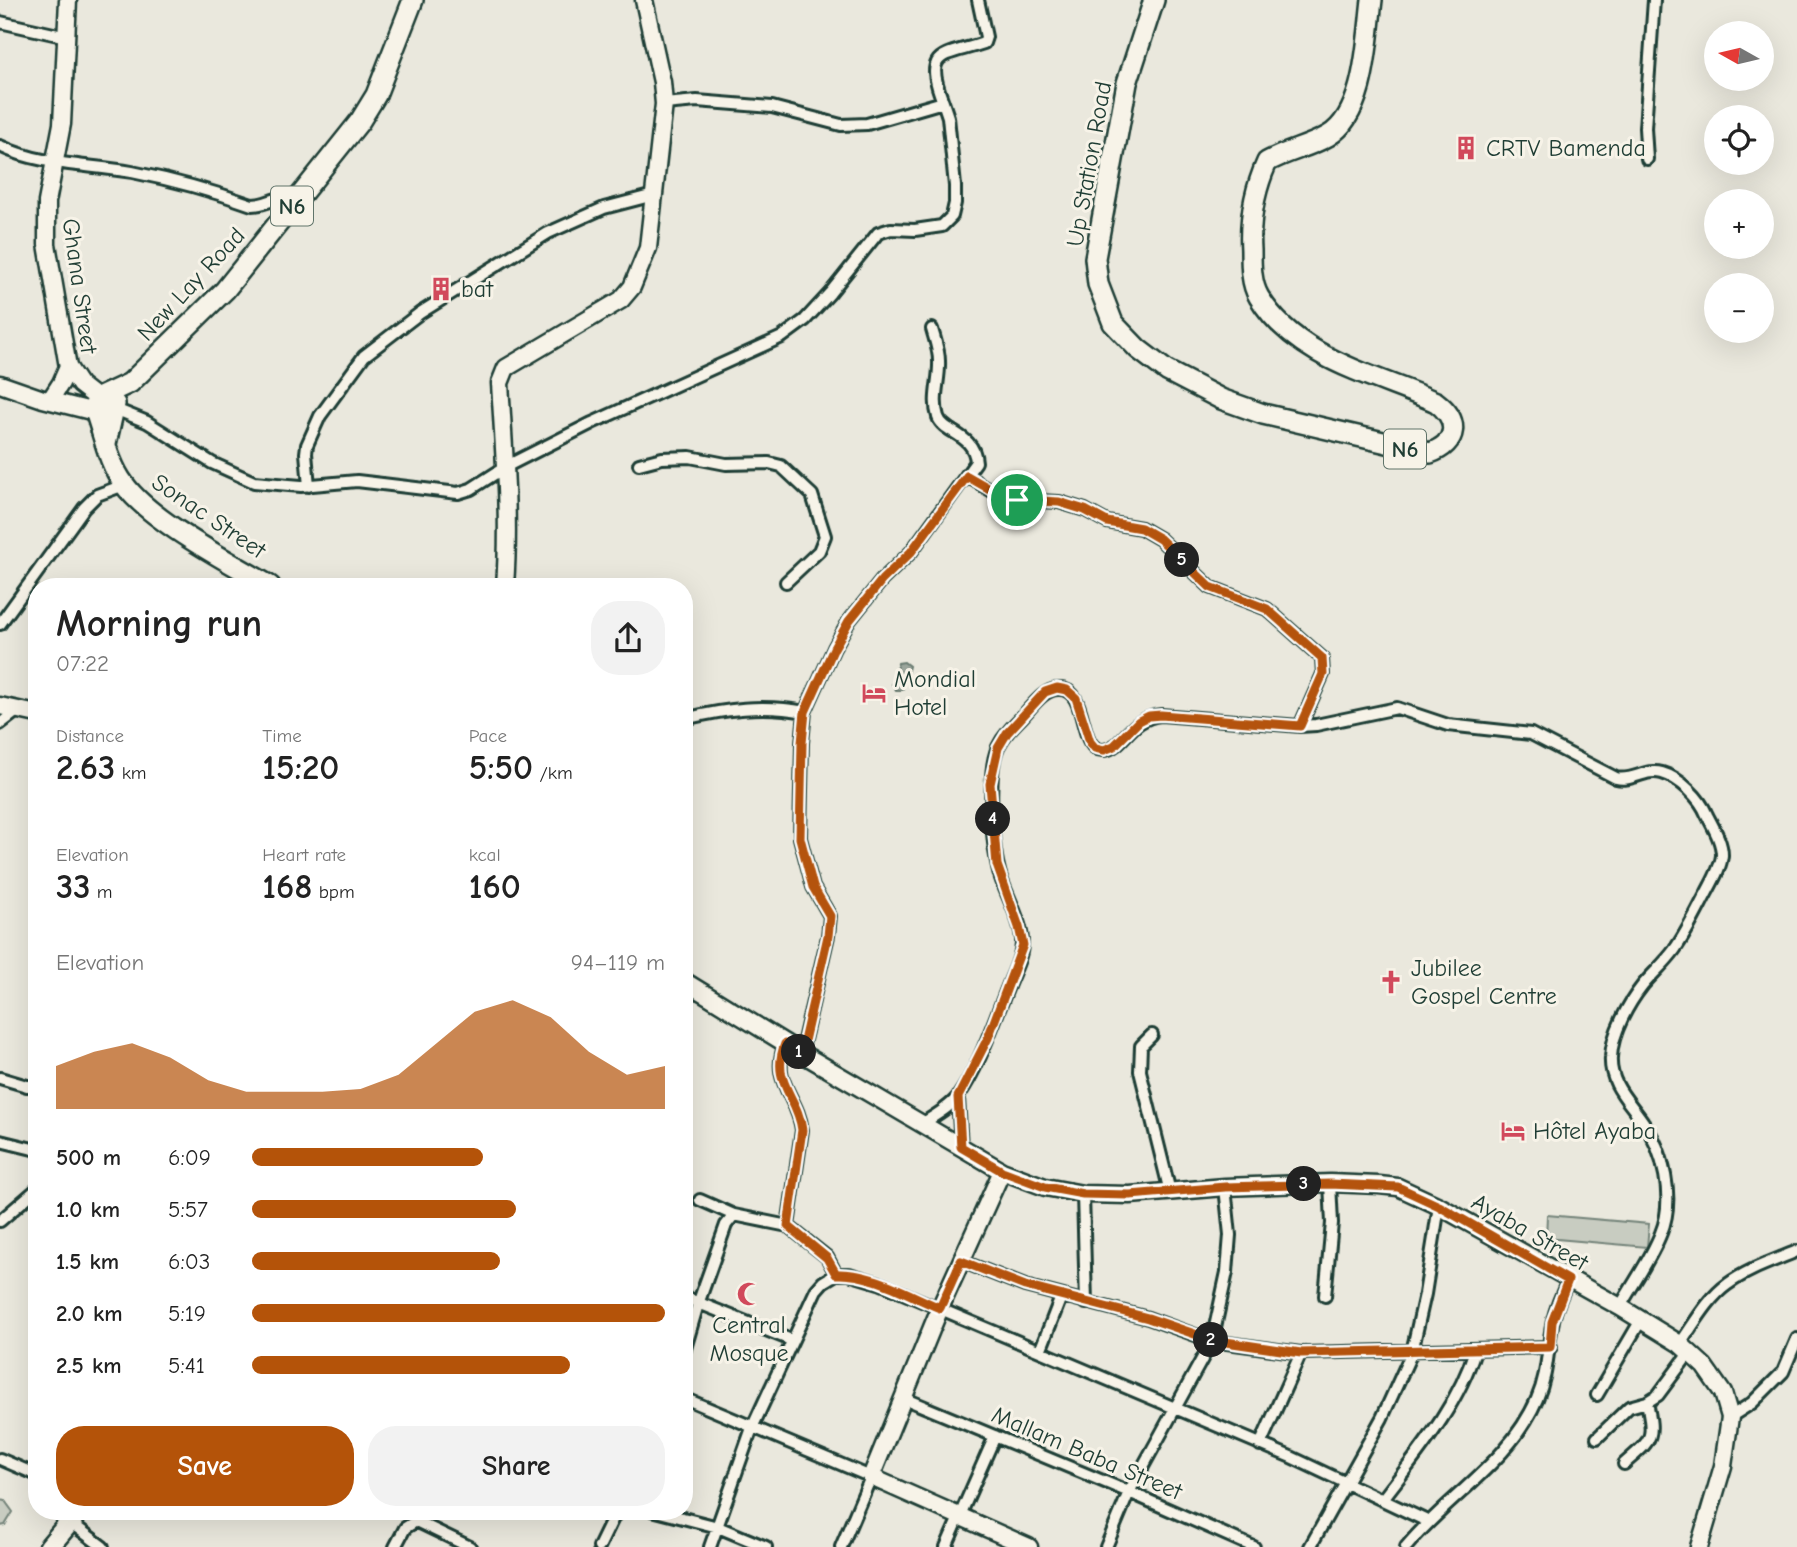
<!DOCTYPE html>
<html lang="en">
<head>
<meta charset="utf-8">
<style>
  body { margin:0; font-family:"Comic Neue",sans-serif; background:#f2f2f2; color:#222; height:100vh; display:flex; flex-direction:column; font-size:26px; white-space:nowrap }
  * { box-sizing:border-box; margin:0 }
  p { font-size:23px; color:#767676 }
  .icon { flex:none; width:38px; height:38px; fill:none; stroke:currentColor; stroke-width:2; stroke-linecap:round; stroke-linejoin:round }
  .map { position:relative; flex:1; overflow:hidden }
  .drawer { position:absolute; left:28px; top:578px; width:665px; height:942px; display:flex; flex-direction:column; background:#fff; border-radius:28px; box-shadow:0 7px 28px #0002 }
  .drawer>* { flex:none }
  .needle { width:46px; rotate:278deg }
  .controls { position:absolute; left:1704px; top:21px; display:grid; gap:14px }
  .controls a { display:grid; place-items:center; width:70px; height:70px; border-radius:50%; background:#fff; box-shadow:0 7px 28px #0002; font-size:35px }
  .pin { position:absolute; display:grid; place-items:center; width:60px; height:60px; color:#fff; margin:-30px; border:4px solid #fff; border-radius:50%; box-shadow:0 2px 7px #0007 }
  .km { position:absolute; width:35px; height:35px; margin:-18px; border-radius:50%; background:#222; color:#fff; font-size:19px; line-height:35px; text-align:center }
  .round { display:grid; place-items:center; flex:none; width:74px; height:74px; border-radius:28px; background:#f2f2f2 }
  .summary { display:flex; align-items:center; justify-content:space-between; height:119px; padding:0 28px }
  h1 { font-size:38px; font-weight:600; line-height:52px }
  .stats { display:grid; grid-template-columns:repeat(3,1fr); gap:10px; height:119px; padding:7px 28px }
  .stats div { display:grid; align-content:center }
  .stats b { font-size:35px; font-weight:600 }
  .stats small { font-size:19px; font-weight:400 }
  .stats p { font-size:19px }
  .chart { height:196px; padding:14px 28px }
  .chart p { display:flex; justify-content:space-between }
  .chart svg { width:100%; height:126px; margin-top:7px; fill:#b45309; opacity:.7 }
  .action { display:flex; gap:14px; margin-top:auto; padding:14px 28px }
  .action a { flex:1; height:80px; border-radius:28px; background:#b45309; color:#fff; font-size:28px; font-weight:600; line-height:80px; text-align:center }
  .action a+a { background:#f2f2f2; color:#222 }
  ul { padding:0 28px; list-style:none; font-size:23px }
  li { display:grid; grid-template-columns:112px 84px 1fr; align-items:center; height:52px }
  li i { height:18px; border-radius:9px; background:#b45309 }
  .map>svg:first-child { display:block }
  .green { fill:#c8ccc1; stroke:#74847a; stroke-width:2 }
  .water { fill:#9ca69c; stroke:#6a7c72; stroke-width:2 }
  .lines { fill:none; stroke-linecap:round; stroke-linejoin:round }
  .street-casing { stroke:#1f3d34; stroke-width:16 }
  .secondary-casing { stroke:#1f3d34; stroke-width:21 }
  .highway-casing { stroke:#1f3d34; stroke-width:24 }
  .street { stroke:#f7f3e8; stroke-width:10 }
  .secondary { stroke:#f7f3e8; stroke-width:16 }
  .highway { stroke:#f7f3e8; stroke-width:19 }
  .route-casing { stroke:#fff; stroke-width:14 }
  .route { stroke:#b45309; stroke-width:9 }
  .labels { text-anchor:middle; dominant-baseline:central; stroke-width:6; stroke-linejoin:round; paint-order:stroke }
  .shield { fill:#f7f3e8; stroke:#60746a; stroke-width:2 }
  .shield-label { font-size:23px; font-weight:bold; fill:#1f3d34 }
  .poi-label { font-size:24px; fill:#1f3d34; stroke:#f7f3e8; text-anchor:start }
  .street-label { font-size:24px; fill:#1f3d34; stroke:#f7f3e8 }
</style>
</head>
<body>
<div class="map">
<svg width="1797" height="1547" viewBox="0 0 1797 1547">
  <rect width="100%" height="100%" fill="#eae8dd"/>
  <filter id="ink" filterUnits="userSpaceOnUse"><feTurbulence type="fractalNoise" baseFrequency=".0143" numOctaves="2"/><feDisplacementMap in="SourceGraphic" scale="14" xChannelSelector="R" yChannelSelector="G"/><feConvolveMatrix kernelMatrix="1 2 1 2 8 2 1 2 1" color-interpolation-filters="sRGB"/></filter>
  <g filter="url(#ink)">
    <path class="green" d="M 1547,1215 L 1649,1224 L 1647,1247 L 1546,1238 Z
      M 0,1500 L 5,1501 L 13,1512 L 5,1525 L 0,1526 Z"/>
    <path class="water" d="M 904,662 L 909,666 C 908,670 903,689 902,690 L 896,690 L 892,684 C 897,675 895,671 898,663 Z"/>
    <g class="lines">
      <g class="street-casing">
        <path id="street" d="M 0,22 L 67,37
          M 943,102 C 923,50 942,57 984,43 L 986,37 L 978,0
          M 0,146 C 41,166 88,164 132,172 C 173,180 213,191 252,205 C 270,205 276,193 297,200
          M 1647,159 L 1645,128 L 1654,0
          M 115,409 L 147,422 L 212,463 L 254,482 L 301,486 L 357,481 L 458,493 L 471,489 L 507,466 L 592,423 L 782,337 L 805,320 L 830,293 L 878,233 L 891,229 L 915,230 L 942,226 L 952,216 L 955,203 L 955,186 L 948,117 L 943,102 L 867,124 L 841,125 L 772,107 L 697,101 L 664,104
          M 639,464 L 662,458 L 690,457 L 726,464 L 769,463 L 781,466 L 812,495 L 825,536 L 819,551 L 786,582
          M 967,476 L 1002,497 L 1017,500 L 1059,502 L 1085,510 L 1107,522 L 1141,528 L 1160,539 L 1210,587 L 1267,609 L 1322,658 L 1323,674 L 1300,726
          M 309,486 L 306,453 L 307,445 L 320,416 L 364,356 L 420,313 L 548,233 L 604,208 L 654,195
          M 0,624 L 84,508 L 97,495 L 124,485
          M 684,719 C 725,709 763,704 805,712
          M 0,724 L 17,711
          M 1152,1035 L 1141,1046 L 1140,1071 L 1170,1192
          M 785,1044 C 770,1082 798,1096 802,1130 L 788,1226 L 827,1257 L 836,1274
          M 801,1053 L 828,936 L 830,916 L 813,887 L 800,838 L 802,743 L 805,712 L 834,648 L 849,621 L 882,580 L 911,552 L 976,462 C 974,433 944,434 938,417 C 932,398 940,380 939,361 C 939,350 935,340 932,329
          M 0,1078 L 27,1086 L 37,1086
          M 958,1097 L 961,1147
          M 922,1124 C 934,1116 951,1107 959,1095 C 980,1065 995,1018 1009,984 C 1014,971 1022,957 1022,943 C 1023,925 1007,896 1001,878 C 992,850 986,774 998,747 C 1004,735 1012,727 1021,718 C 1031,708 1043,689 1058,689 C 1090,687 1076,752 1104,750 C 1124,748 1129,718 1161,715 L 1300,726 L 1316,725 L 1397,708 L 1448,725 L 1531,734 L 1616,778 C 1633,782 1645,768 1662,773 C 1680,778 1700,798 1707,815 C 1713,827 1722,841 1722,855 C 1721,868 1712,882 1706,894 C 1696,913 1687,932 1675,949 C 1666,962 1653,973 1643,985 C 1628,1004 1612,1033 1611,1057 C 1609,1084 1629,1101 1643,1122 C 1664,1151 1675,1199 1661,1233 C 1651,1259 1633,1283 1620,1307
          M 0,1141 L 37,1150
          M 1083,1194 L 1086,1303
          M 700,1200 L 734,1215
          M 0,1221 L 37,1189
          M 961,1261 L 1025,1286 L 1148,1318 L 1212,1341 L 1301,1353 L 1551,1347
          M 1325,1296 L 1332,1223 L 1330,1183
          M 684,1297 L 791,1340
          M 1680,1344 C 1694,1324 1708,1298 1728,1284 C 1748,1269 1774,1261 1797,1251
          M 1040,1351 L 1061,1297
          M 684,1352 L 698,1304 L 726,1225 L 734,1215 L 788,1226
          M 1597,1395 L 1641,1320
          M 684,1398 L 871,1477 L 841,1547
          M 903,1398 L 1129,1492 L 1254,1547
          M 1730,1417 L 1752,1403 L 1783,1372 L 1797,1339
          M 1597,1438 L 1629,1407 L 1647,1402 L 1658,1395 L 1690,1352
          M 1260,1445 L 1301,1353
          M 0,1459 L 37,1475
          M 1624,1464 C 1652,1439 1655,1440 1647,1402
          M 1382,1500 C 1417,1454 1458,1406 1475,1350
          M 652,1510 L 718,1527 L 766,1547
          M 70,1522 L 103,1547
          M 395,1547 L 405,1528 L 416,1521 L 470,1547
          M 599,1547 L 617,1510
          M 710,1547 L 752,1428 L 816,1290 L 823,1282 L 836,1274 L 849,1274 L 879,1283 L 1291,1457 L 1427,1521
          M 946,1547 L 995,1436
          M 1106,1547 L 1129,1492 L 1212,1341 L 1227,1272 L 1230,1235 L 1225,1187
          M 1310,1547 L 1382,1418 L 1412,1352 L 1425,1294 L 1439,1206
          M 1406,1547 C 1448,1496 1510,1462 1537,1399 C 1548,1374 1547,1351 1552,1326 C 1554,1310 1562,1295 1568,1280"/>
      </g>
      <g class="secondary-casing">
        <path id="secondary" d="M 68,0 L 62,124 L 47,202 L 47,244 L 68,367 L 80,385 L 98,399
          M 0,384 L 43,399 L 95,412
          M 50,400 L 61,383 L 68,367
          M 505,586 C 510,518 504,451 500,383 L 506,368 L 621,300 L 632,287 L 648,248 L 664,104 L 662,82 L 644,0
          M 0,706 L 37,714
          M 684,981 L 801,1053 L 1002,1171 L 1045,1187 L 1083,1194 L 1130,1195 L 1225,1187 L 1330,1183 L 1379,1185 L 1398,1187 L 1439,1206 L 1620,1307 L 1680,1344 L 1704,1366 L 1723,1393 L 1730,1417 L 1723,1466 L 1699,1547
          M 1002,1171 L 940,1308 L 871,1477 L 1029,1547"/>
      </g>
      <g class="highway-casing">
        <path id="highway" d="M 1154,0 L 1127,83 L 1095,258 L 1098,284 L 1113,323 L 1138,349 L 1167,371 L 1221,399 L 1263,414 L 1430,453 C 1458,443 1460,420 1436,402 C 1375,375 1296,359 1259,297 C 1251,284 1251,265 1251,250 C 1249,218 1254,191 1267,162 C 1286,151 1309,147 1328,136 C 1366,114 1367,39 1372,0
          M 100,397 L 130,383 L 225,290 L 360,121 L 376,95 L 413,0
          M 96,414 C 104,437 109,464 124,484 C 150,521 230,562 270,586
          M 106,444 L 115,404 L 107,397 L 97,400 L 94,407 L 96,414 L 105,418 L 112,415
          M 49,1547 L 80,1510"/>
      </g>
      <use href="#street" class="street"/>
      <use href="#secondary" class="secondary"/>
      <use href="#highway" class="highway"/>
    </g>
  </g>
  <g class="lines" filter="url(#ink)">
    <g class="route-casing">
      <path id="route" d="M 967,476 L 1002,496 L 1017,500 L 1059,502 L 1085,510 L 1107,522 L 1141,528 L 1160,539 L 1210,587 L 1267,609 L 1322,658 L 1323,674 L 1300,726 L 1161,715 L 1149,716 L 1139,721 L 1114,746 L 1104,750 L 1095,748 L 1090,742 L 1076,698 L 1067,690 L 1057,688 L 1045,692 L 1007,733 L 998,748 L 990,784 L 997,865 L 1019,927 L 1023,945 L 988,1038 L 958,1097 L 961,1147 L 1002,1171 L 1045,1187 L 1083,1194 L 1130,1195 L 1225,1187 L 1330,1184 L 1398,1187 L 1439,1206 L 1568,1280 L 1552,1322 L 1550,1347 L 1301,1353 L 1212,1340 L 1148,1318 L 1025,1286 L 961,1261 L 940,1308 C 908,1295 871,1272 836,1274 L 827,1258 L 788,1226 L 802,1130 C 798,1096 770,1082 785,1044 L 801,1054 L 828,936 L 830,916 L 813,887 L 800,838 L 802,743 L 805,712 L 834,648 L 849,621 L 882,580 L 911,552 Z"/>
    </g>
    <use href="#route" class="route"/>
  </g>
  <defs>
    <g id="building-bare" transform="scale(1.89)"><path d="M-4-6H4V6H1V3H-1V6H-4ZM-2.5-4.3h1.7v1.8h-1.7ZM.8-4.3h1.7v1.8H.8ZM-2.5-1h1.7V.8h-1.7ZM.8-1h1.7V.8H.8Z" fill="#d1495b" stroke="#f7f3e8" stroke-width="2.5" paint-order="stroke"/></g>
    <g id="hotel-bare" transform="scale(1.89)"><path d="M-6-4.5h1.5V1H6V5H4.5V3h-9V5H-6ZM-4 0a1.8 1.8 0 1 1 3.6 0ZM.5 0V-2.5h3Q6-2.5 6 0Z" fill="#d1495b" stroke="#f7f3e8" stroke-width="2.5" paint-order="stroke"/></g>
    <g id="church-bare" transform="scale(1.89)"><path d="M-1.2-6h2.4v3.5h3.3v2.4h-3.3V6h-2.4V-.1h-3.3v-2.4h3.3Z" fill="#d1495b" stroke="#f7f3e8" stroke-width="2.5" paint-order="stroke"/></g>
    <g id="mosque-bare" transform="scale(1.89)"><path d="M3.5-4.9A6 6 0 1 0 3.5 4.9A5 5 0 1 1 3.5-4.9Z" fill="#d1495b" stroke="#f7f3e8" stroke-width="2.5" paint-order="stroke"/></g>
  </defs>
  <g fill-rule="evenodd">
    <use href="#building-bare" x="1466" y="148"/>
    <use href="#building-bare" x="441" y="289"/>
    <use href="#hotel-bare" x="874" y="693"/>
    <use href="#church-bare" x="1391" y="982"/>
    <use href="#hotel-bare" x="1513" y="1131"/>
    <use href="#mosque-bare" x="749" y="1294"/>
  </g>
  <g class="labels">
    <g class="shield">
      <rect x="271" y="186.5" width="42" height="39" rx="5"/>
      <rect x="1384" y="429.5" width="42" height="39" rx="5"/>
    </g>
    <g class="shield-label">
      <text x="292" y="206">N6</text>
      <text x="1405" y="449">N6</text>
    </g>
    <g class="poi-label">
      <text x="1486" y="148">CRTV Bamenda</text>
      <text x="461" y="289">bat</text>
      <text x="894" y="679">Mondial<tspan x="894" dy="28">Hotel</tspan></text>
      <text x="1411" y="968">Jubilee<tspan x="1411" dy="28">Gospel Centre</tspan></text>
      <text x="1533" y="1131">Hôtel Ayaba</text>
      <text x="749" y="1325" text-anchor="middle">Central<tspan x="749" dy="28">Mosque</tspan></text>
    </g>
    <g class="street-label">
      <text transform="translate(1089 164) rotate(-80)">Up Station Road</text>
      <text transform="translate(191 284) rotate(-47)">New Lay Road</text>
      <text transform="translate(80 286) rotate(82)">Ghana Street</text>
      <text transform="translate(209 516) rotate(34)">Sonac Street</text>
      <text transform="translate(1530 1232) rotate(30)">Ayaba Street</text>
      <text transform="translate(1087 1453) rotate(23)">Mallam Baba Street</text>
    </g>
  </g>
</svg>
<div class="controls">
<a><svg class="needle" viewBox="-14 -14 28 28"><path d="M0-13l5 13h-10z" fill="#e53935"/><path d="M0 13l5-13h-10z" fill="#767676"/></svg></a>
<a><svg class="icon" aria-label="locate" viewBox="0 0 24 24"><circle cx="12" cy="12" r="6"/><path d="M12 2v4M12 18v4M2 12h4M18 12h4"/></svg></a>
<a>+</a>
<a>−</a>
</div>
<div class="pin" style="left:1017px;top:500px;background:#1e9e55"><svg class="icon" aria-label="arrive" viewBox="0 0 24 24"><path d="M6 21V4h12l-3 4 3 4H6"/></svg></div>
<b class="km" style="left:799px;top:1052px">1</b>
<b class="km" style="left:1211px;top:1340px">2</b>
<b class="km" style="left:1304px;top:1184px">3</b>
<b class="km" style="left:993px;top:819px">4</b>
<b class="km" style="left:1182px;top:560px">5</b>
<section class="drawer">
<div class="summary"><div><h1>Morning run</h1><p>07:22</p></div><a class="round"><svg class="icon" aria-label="share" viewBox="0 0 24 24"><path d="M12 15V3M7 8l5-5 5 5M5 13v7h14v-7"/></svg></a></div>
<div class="stats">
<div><p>Distance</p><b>2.63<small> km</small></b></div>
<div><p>Time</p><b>15:20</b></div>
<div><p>Pace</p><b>5:50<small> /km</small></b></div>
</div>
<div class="stats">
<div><p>Elevation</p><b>33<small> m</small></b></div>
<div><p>Heart rate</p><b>168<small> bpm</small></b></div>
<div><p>kcal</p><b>160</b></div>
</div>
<div class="chart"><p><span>Elevation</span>94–119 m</p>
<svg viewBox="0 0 160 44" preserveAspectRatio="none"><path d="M0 44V29L10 24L20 21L30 26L40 34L50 38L60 38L70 38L80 37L90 32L100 21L110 10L120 6L130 12L140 24L150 32L160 29V44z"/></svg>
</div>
<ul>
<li><b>500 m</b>6:09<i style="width:56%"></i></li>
<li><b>1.0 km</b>5:57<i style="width:64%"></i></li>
<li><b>1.5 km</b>6:03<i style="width:60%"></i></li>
<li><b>2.0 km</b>5:19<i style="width:100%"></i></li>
<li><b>2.5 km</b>5:41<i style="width:77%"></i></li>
</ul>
<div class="action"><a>Save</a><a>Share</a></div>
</section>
</div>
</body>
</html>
